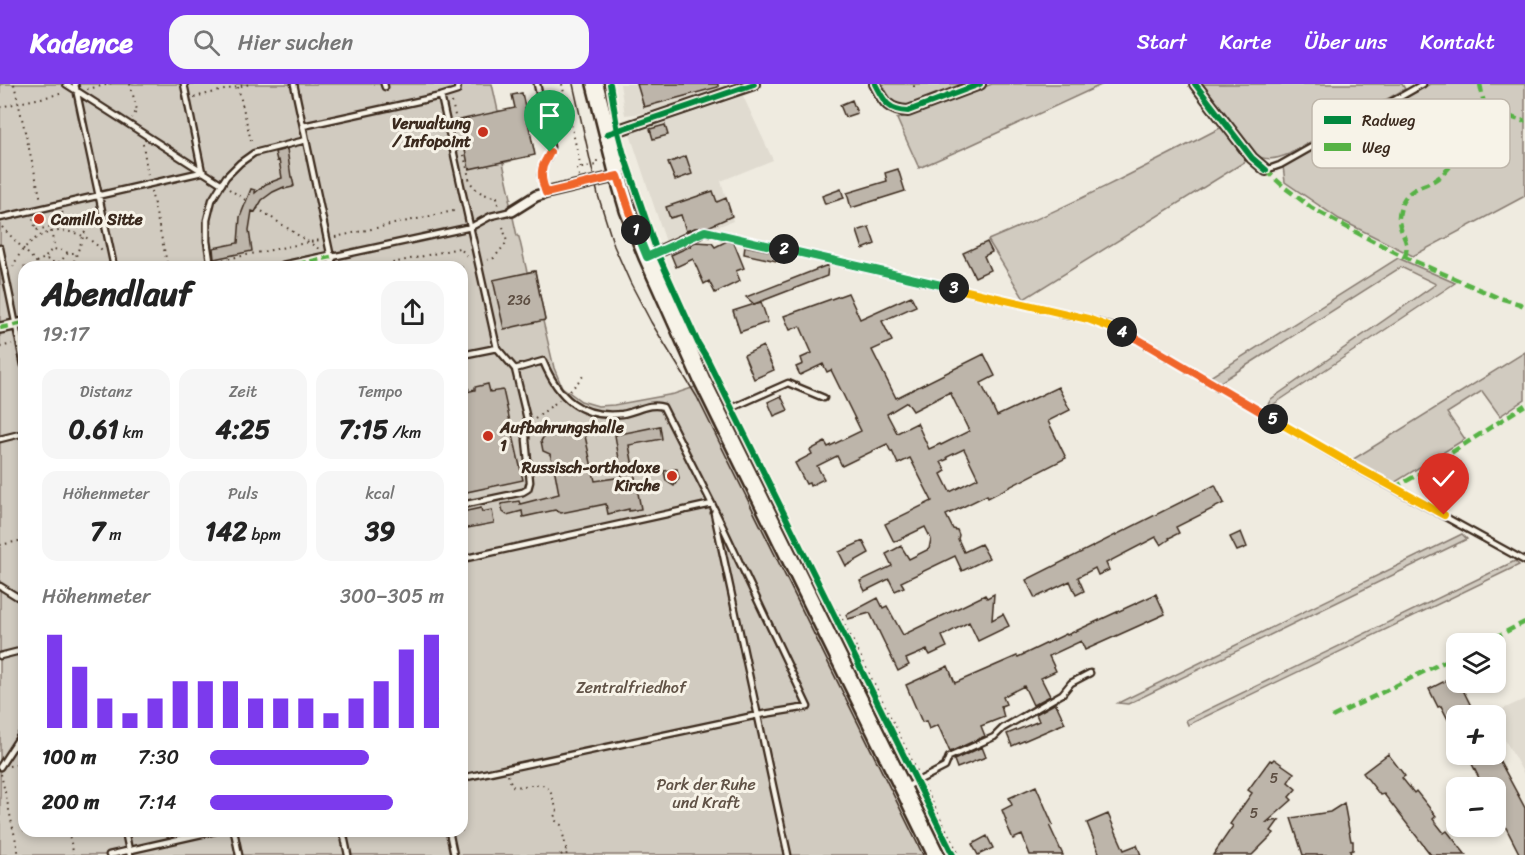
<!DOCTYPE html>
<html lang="de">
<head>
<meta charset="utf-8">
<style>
  body { margin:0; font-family:Sriracha,sans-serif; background:#f6f6f6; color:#222; height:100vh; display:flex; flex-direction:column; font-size:22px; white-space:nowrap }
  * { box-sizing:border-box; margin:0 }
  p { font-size:20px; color:#767676 }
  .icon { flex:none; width:33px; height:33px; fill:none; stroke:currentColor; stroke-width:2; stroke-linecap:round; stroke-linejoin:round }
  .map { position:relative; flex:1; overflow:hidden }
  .side { position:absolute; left:18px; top:177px; width:450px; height:576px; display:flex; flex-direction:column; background:#fff; border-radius:18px; box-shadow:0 3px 9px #0003 }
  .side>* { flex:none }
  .controls { position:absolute; left:1446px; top:549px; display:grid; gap:12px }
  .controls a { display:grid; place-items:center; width:60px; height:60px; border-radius:12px; background:#fff; box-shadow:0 3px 9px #0003; font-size:30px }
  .pin { position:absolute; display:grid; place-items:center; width:51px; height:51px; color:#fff; margin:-62px -26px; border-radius:50% 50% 50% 0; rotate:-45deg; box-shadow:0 0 6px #0007 }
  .pin .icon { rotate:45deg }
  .km { position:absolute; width:30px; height:30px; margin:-15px; border-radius:50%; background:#222; color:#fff; font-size:16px; line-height:30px; text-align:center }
  .round { display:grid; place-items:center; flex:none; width:63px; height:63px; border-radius:18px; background:#f6f6f6 }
  .summary { display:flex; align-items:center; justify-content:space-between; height:102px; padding:0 24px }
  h1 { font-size:33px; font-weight:700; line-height:45px }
  .metrics { display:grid; grid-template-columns:repeat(3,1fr); gap:9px; height:102px; padding:6px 24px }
  .metrics div { display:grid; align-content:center; border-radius:15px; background:#f6f6f6; text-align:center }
  .metrics b { font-size:26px; font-weight:700 }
  .metrics small { font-size:16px; font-weight:400 }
  .metrics p { font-size:16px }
  .chart { height:168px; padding:12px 24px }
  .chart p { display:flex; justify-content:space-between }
  .chart svg { width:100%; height:108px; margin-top:6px; stroke:#7c3aed; stroke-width:6 }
  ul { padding:0 24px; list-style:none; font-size:20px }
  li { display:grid; grid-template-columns:96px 72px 1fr; align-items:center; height:45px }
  li i { height:15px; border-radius:8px; background:#7c3aed }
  header { display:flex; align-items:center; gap:36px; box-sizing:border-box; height:84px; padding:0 30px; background:#7c3aed; color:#fff }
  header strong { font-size:28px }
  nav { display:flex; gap:33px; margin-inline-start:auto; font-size:21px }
  .search { width:420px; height:54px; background:#f6f6f6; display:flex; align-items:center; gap:15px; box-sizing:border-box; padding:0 21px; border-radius:18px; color:#767676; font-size:22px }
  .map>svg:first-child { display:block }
  .built { fill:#e0dbd0 }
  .green { fill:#d1cbc0; stroke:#867a6f; stroke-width:1.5; fill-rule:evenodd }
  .building { fill:#bdb5aa; stroke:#3b2a1e; stroke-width:1.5; fill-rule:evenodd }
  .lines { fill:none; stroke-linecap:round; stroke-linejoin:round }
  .service-casing { stroke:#3b2a1e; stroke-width:9 }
  .minor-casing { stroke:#3b2a1e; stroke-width:14 }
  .primary-casing { stroke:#3b2a1e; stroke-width:20 }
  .path { stroke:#3b2a1e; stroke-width:2; stroke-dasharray:1.5 4.5; stroke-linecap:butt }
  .service { stroke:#f7f3e8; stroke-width:4.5 }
  .minor { stroke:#f7f3e8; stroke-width:9 }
  .primary { stroke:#f7f3e8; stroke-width:15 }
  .tram { stroke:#3b2a1e; stroke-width:1.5 }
  .quiet { stroke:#57b245; stroke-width:4.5; stroke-dasharray:9 4.5; stroke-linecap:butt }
  .cycleway-casing { stroke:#f7f3e8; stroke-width:10 }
  .cycleway { stroke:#00873e; stroke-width:6 }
  .split-1-casing { stroke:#fff; stroke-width:12 }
  .split-2-casing { stroke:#fff; stroke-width:12 }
  .split-3-casing { stroke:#fff; stroke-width:12 }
  .split-4-casing { stroke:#fff; stroke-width:12 }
  .split-5-casing { stroke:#fff; stroke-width:12 }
  .split-6-casing { stroke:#fff; stroke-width:12 }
  .split-1 { stroke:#f0652b; stroke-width:8 }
  .split-2 { stroke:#22a559; stroke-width:8 }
  .split-3 { stroke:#22a559; stroke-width:8 }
  .split-4 { stroke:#f5b400; stroke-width:8 }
  .split-5 { stroke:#f0652b; stroke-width:8 }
  .split-6 { stroke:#f5b400; stroke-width:8 }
  .poi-dot { fill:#c8321e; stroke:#f7f3e8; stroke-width:2 }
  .labels { text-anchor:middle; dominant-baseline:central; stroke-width:6; stroke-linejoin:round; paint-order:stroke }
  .number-label { font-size:14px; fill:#5c4d41 }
  .poi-label { font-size:16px; font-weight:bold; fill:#3b2a1e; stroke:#f7f3e8; text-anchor:end }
  .park-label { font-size:16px; fill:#605246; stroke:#f7f3e8 }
  .key { fill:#f7f3e8; stroke:#bfb7ab; stroke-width:1.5 }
  .key-label { font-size:16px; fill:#3b2a1e }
</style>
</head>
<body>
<header>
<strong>Kadence</strong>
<div class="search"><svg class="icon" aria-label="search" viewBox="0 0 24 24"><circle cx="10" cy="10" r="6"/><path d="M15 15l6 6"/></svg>Hier suchen</div>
<nav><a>Start</a><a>Karte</a><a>Über uns</a><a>Kontakt</a></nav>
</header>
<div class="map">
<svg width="1525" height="771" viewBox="0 0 1525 771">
  <rect width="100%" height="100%" fill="#efebe0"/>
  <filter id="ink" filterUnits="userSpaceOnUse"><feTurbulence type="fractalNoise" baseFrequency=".0167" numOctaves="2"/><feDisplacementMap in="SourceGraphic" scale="12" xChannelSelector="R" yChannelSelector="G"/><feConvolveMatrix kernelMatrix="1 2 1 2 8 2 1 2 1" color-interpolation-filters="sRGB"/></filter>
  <g filter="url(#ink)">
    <path class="built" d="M 620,0 L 736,0 L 645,29 L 625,31 Z
      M 743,12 L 773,76 L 721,97 L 733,137 L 667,161 L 630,50 Z
      M 1525,615 L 1525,692 L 1496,640 L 1496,632 L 1490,631 Z"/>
    <path class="green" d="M 0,0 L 492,0 L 498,27 L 501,27 L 511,77 L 503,79 L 511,114 L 509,115 L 517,152 L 519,153 L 527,188 L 535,187 L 545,236 L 543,237 L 554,284 L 562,303 L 581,317 L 598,322 L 614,321 L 674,310 L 698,302 L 929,771 L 0,771 ZM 24,183 L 462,183 L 462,747 L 24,747 Z
      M 880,0 L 970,0 L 908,23 C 893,24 885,13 880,0 Z
      M 992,0 L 1103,0 L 969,62 L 919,84 L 897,35 Z
      M 1201,0 L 1402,0 L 1405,5 L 1289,70 C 1276,75 1265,78 1253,69 Z
      M 1430,0 L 1525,0 L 1525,112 L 1413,172 L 1339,135 L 1285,98 L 1283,82 Z
      M 1222,43 L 1246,77 L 1024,215 L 988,156 C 1068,123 1145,83 1222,43 Z
      M 1398,174 L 1455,199 L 1265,326 L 1271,315 L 1436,200 L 1401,183 L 1219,299 L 1210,293 Z
      M 1525,268 L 1525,315 L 1500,332 L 1482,307 L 1447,329 L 1465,355 L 1394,399 L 1352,376 Z
      M 1462,450 L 1467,455 L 1128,620 L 1118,619 Z
      M 1515,477 L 1519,481 L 1188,641 L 1186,636 Z"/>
    <path class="building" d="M 637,0 L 718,0 L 718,3 L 644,23 Z
      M 522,9 L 535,71 L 469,85 L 459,36 L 515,24 L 512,11 Z
      M 852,16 L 857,29 L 845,33 L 840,21 Z
      M 665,41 L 668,51 L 653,55 L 650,45 Z
      M 287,65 L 291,93 L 292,93 L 294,102 L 293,102 L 293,103 L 284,105 L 284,103 L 273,108 L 262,116 L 255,128 L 252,127 L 249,146 L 252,167 L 214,175 L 213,164 L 238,159 L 240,133 L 251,105 L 255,106 L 255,109 L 266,100 L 282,94 L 279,76 L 277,77 L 275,68 Z
      M 686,72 L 692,90 L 675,96 L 668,79 Z
      M 898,85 L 905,107 L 851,124 L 847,109 L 887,97 L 885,89 Z
      M 841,105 L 844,114 L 825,120 L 822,112 Z
      M 713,107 L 717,118 L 726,114 L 732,132 L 708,143 L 695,144 L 686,147 L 681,131 L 670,134 L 666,123 Z
      M 869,143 L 875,160 L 863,165 L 857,147 Z
      M 727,157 L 734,159 L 744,184 L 736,187 L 740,197 L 715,209 L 709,197 L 704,200 L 693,175 L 676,183 L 671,171 L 691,162 L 691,160 L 696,158 L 712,159 L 715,163 Z
      M 987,158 L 992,168 L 984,172 L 990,186 L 975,193 L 963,169 Z
      M 745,162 L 779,169 L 777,177 L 744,170 Z
      M 828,181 L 827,192 L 754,220 L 746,213 Z
      M 535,187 L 545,236 L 504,245 L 493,196 Z
      M 848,209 L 860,235 L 911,212 L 916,222 L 882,237 L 892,257 L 872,266 L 896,314 L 984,270 L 995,292 L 981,299 L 997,332 L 1058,303 L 1070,326 L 1048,337 L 1066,374 L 988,414 L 987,411 L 946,431 L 953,445 L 957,446 L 959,451 L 958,455 L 964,468 L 981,460 L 989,474 L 962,487 L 955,472 L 901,498 L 904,503 L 895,507 L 889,495 L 865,507 L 860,497 L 892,482 L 886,470 L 901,462 L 909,475 L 929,465 L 931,455 L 925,443 L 894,458 L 885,440 L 932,417 L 910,374 L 898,380 L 892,367 L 891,368 L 887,360 L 842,382 L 837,372 L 817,382 L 824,395 L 810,402 L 809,399 L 806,400 L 795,379 L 812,370 L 810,366 L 825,358 L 828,363 L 861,347 L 831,286 L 827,288 L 823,280 L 800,291 L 796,283 L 803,280 L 801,274 L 812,269 L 800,242 L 790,246 L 784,232 ZM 950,308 L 969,347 L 941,361 L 940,360 L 929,365 L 917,339 L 897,349 L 887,330 L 907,318 L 913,327 ZM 964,365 L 978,394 L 950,408 L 941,390 L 946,387 L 941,378 L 948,375 L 947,373 Z
      M 761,218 L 768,238 L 740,248 L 733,227 Z
      M 763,262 L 774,286 L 754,295 L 744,271 Z
      M 488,300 L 490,308 L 503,306 L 523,396 L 462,409 L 462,309 L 475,306 L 475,303 Z
      M 781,312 L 788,326 L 774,332 L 768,318 Z
      M 660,342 L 662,355 L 629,361 L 641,425 L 629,427 L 629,425 L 608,430 L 606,420 L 561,429 L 555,426 L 523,433 L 522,427 L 507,431 L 503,428 L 501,420 L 519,417 L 520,420 L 559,410 L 554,383 L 550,370 L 543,367 L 541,357 L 544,352 L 583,343 L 595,397 L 622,393 L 615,351 Z
      M 675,385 L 677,385 L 679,394 L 674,402 L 666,397 L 664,387 Z
      M 1215,401 L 1224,419 L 1176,443 L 1179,449 L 1169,454 L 1170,455 L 1161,461 L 1156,453 L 1106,479 L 1109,486 L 1098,491 L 1095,484 L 1078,493 L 1084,507 L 1076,511 L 1070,497 L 1035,514 L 1026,496 Z
      M 481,424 L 482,428 L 492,426 L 494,439 L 462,445 L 462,428 Z
      M 1241,448 L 1247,463 L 1237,467 L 1230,453 Z
      M 863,457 L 869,469 L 846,482 L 839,468 Z
      M 994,510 L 992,536 L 1003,530 L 1009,542 L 978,557 L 969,538 L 942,552 L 947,563 L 930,571 L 927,566 L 906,575 L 909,581 L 898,587 L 870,529 L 848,535 L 846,531 L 878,514 L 883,524 L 887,522 L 903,551 L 985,511 L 987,514 Z
      M 1156,510 L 1165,530 L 1085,566 L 1081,557 L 1049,572 L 1056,587 L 1041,594 L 1050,612 L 1033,621 L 1024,602 L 1008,610 L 1003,613 L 1006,620 L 1001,622 L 1004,633 L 981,642 L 985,652 L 950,668 L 938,641 L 929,645 L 926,637 L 922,638 L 906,601 L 948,582 L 955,599 L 1017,572 L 1018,573 L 1037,564 L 1066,550 L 1067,551 Z
      M 1449,595 L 1452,600 L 1456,598 L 1459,598 L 1476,632 L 1456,632 L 1456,651 L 1441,622 L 1438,623 L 1429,605 Z
      M 1054,620 L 1056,620 L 1065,639 L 1012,662 L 1007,650 L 1039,637 L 1036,630 Z
      M 982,663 L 986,673 L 957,684 L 954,676 Z
      M 1388,670 L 1405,692 L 1402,694 L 1414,709 L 1416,707 L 1436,732 L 1433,735 L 1444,749 L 1447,747 L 1466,771 L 1431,771 L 1384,710 L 1380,711 L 1363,689 Z
      M 1467,670 L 1496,670 L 1525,724 L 1525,771 L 1520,771 L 1496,724 L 1496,704 L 1484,704 Z
      M 1274,675 L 1294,689 L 1288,698 L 1296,705 L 1289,713 L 1292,716 L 1267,738 L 1279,736 L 1271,747 L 1274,749 L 1252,771 L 1213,771 L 1233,742 L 1230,740 L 1252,709 L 1248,706 L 1270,676 L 1272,677 Z
      M 1036,702 L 1053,741 L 1050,743 L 1063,771 L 1030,771 L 1022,751 L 1013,755 L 1005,737 L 1006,736 L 1002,726 L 1012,721 L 1009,714 Z
      M 1344,719 L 1351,757 L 1353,757 L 1353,766 L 1350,767 L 1351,771 L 1303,771 L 1291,734 L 1330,728 Z
      M 1108,730 L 1124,766 L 1137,761 L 1141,771 L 1100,771 L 1087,739 Z
      M 987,752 L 993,764 L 978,771 L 972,760 Z"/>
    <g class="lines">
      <g class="service-casing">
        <path id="service" d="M 66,0 L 222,100
          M 75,0 L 114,183
          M 294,0 L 333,183
          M 384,0 L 385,3
          M 537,0 L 551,63 L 548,74 L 542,84 L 541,91 L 546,109
          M 441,12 L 497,264
          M 303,42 L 441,12 L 457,7 L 458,0
          M 1266,86 L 1280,81 L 1423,0
          M 0,134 L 202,88 L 184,0
          M 697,150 L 705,147 L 1088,235 L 1113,243 L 1139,256 L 1344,377 L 1525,477
          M 0,164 L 24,281
          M 332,173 L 471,143 L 491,132 L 512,127
          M 211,183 L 207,157 L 207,136 L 212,116 L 226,93 L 240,79 L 254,69 L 306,56
          M 462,271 L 497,264 L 515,285 L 527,335 L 526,356 L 530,398 L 528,405 L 523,408 L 462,421
          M 732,324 L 788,299 L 824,314
          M 0,355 L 24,349
          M 714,429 L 788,771
          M 462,475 L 712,420
          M 0,502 L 24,517
          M 0,572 L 24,566
          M 0,683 L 24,646
          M 462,694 L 758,631 L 808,623 L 712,420 L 663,323 C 650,318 636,328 622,330 C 580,335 558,313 543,277 L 515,285
          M 906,703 L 945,683 L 949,673 L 994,653 L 1003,644 L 1062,610 L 1071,599 L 1090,589
          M 125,747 L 130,771
          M 234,747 L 239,771
          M 343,747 L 348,771
          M 449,747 L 454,771
          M 109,771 L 215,747"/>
      </g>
      <g class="minor-casing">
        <path id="minor" d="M 875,0 C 884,17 887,26 908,27 L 980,0
          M 1195,0 L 1252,74 L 1266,86
          M 607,50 L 754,0
          M 512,127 L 536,112 L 546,109 L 618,92
          M 647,173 L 697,150
          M 284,183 L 331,173
          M 0,244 L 24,239"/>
      </g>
      <g class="primary-casing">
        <path id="primary" d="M 595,0 L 618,92 L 628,126 L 647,173 L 702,296 L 936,771"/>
      </g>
      <path class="path" d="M 14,0 L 41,116
        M 130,0 L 137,26 L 132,34
        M 562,0 L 581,84
        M 238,3 L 252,61
        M 914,3 L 914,0
        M 87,5 L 111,0
        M 194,13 L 250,0
        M 452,18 L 470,98 C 477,108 485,112 497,113 L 498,121
        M 0,23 L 64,9
        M 143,60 L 148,93
        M 579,92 L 577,85 L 596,81 L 597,77 L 602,76
        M 229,105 L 247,117
        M 151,107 L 168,183
        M 257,124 L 319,165
        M 33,135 L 36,146 L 50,143 L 55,165
        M 2,143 L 41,183
        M 51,143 L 64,140 L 62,126
        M 335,153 L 458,126
        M 46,173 C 51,163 58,164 68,169
        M 487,176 L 494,174 L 507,158 L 502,139
        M 217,177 L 320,156
        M 36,178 L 45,174 L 52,178 L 60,178 L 68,169 L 77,169
        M 13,183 C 29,143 72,135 102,166
        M 72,183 L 93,126
        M 191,183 L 203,180
        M 375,183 L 459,164 L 466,170 L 468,175
        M 0,263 L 12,260
        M 462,306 L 473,304 L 473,306
        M 570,307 L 584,291
        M 535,335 L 559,316
        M 0,461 L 24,456
        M 819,500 L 840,531 L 918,689
        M 9,682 L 24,679
        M 1,690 L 19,771
        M 508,691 L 512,702 C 524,705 543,694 550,707 C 553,713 555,721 557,727 L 554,733 L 556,737 L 561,741 L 567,769 L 566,771
        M 924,702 L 959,771
        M 68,747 L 74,771
        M 561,771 L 566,766"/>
      <use href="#service" class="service"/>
      <use href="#minor" class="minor"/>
      <use href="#primary" class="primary"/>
      <path class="tram" d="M 573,0 L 598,111 L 614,162 L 630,198 L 651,238 L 697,313 L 923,771"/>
      <path class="quiet" d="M 1480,0 L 1486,30 L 1503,30 L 1522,37 L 1525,36
        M 1266,86 L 1284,103 L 1312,124 L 1363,152 L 1405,173 L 1499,214 L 1520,220 L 1525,223
        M 1405,173 C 1410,155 1401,153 1399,137 C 1398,133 1401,123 1402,119 C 1411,100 1430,103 1443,90 C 1449,84 1457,76 1458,67 C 1458,60 1455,54 1458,48 C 1463,40 1478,35 1486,30
        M 284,183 L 331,173
        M 0,244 L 24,239
        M 1394,404 L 1417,391 L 1525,321
        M 1482,560 L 1525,538
        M 1332,633 L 1456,572"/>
      <g class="cycleway-casing">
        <path id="cycleway" d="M 610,0 L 618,48 L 624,71 L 657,168 L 698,259 L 707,274 L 953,771
          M 875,0 C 884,17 887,26 908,27 L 980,0
          M 1195,0 L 1252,74 L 1266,86
          M 607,50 L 754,0"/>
      </g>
      <use href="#cycleway" class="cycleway"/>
    </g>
  </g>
  <g class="lines" filter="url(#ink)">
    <g class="split-1-casing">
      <path id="split-1" d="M 550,68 C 548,73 545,77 543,82 C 540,91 543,100 546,109 L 618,92 L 636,146"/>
    </g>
    <g class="split-2-casing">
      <path id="split-2" d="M 636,146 L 647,173 L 705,147 L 784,165"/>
    </g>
    <g class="split-3-casing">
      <path id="split-3" d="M 784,165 L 954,204"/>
    </g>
    <g class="split-4-casing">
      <path id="split-4" d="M 954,204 L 1088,235 L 1122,248"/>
    </g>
    <g class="split-5-casing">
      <path id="split-5" d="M 1122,248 L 1139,256 L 1273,335"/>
    </g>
    <g class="split-6-casing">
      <path id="split-6" d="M 1273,335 L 1344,376 L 1444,431"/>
    </g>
    <use href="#split-1" class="split-1"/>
    <use href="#split-2" class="split-2"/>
    <use href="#split-3" class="split-3"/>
    <use href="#split-4" class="split-4"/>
    <use href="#split-5" class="split-5"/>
    <use href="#split-6" class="split-6"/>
  </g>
  <g class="poi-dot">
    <circle cx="483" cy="48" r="6"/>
    <circle cx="39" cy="135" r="6"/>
    <circle cx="488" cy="352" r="6"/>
    <circle cx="672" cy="392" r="6"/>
  </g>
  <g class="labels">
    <g class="number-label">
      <text x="519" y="216">236</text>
      <text x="1274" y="694">5</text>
      <text x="1254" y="729">5</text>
    </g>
    <g class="poi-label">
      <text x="471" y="39">Verwaltung<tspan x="471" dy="18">/ Infopoint</tspan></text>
      <text x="51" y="135" text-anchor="start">Camillo Sitte</text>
      <text x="500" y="343" text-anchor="start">Aufbahrungshalle<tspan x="500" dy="18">1</tspan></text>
      <text x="660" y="383">Russisch-orthodoxe<tspan x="660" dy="18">Kirche</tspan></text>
    </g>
    <g class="park-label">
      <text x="631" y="603">Zentralfriedhof</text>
      <text x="706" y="700">Park der Ruhe<tspan x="706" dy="18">und Kraft</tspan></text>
    </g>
  </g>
  <rect x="1312" y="15" width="198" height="69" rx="9" class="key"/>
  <rect x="1324" y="32" width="27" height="8" fill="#00873e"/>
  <rect x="1324" y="59" width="27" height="8" fill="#57b245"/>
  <g class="key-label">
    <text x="1362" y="42">Radweg</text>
    <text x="1362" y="69">Weg</text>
  </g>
</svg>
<div class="controls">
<a><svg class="icon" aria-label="layers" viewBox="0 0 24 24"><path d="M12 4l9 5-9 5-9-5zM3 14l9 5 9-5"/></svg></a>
<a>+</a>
<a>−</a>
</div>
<div class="pin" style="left:550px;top:68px;background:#1e9e55"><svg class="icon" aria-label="arrive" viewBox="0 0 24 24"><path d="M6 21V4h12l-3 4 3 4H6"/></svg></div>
<div class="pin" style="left:1444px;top:431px;background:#d93025"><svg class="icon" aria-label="check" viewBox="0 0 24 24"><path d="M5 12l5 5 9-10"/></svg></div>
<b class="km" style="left:636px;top:146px">1</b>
<b class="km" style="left:784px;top:165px">2</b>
<b class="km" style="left:954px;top:204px">3</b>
<b class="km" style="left:1122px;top:248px">4</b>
<b class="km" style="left:1273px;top:335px">5</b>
<section class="side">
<div class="summary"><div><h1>Abendlauf</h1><p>19:17</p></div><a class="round"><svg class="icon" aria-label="share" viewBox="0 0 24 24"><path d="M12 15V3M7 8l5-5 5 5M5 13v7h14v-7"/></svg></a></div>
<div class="metrics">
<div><p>Distanz</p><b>0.61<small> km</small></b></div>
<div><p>Zeit</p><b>4:25</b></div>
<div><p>Tempo</p><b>7:15<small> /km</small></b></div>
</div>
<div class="metrics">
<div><p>Höhenmeter</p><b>7<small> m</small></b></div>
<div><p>Puls</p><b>142<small> bpm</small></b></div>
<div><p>kcal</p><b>39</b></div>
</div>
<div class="chart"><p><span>Höhenmeter</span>300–305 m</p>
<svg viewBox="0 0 160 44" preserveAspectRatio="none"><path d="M5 44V6M15 44V19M25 44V32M35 44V38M45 44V32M55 44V25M65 44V25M75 44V25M85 44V32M95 44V32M105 44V32M115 44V38M125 44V32M135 44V25M145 44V12M155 44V6"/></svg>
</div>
<ul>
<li><b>100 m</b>7:30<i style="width:68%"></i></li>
<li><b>200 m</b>7:14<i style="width:78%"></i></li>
</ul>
</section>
</div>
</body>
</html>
